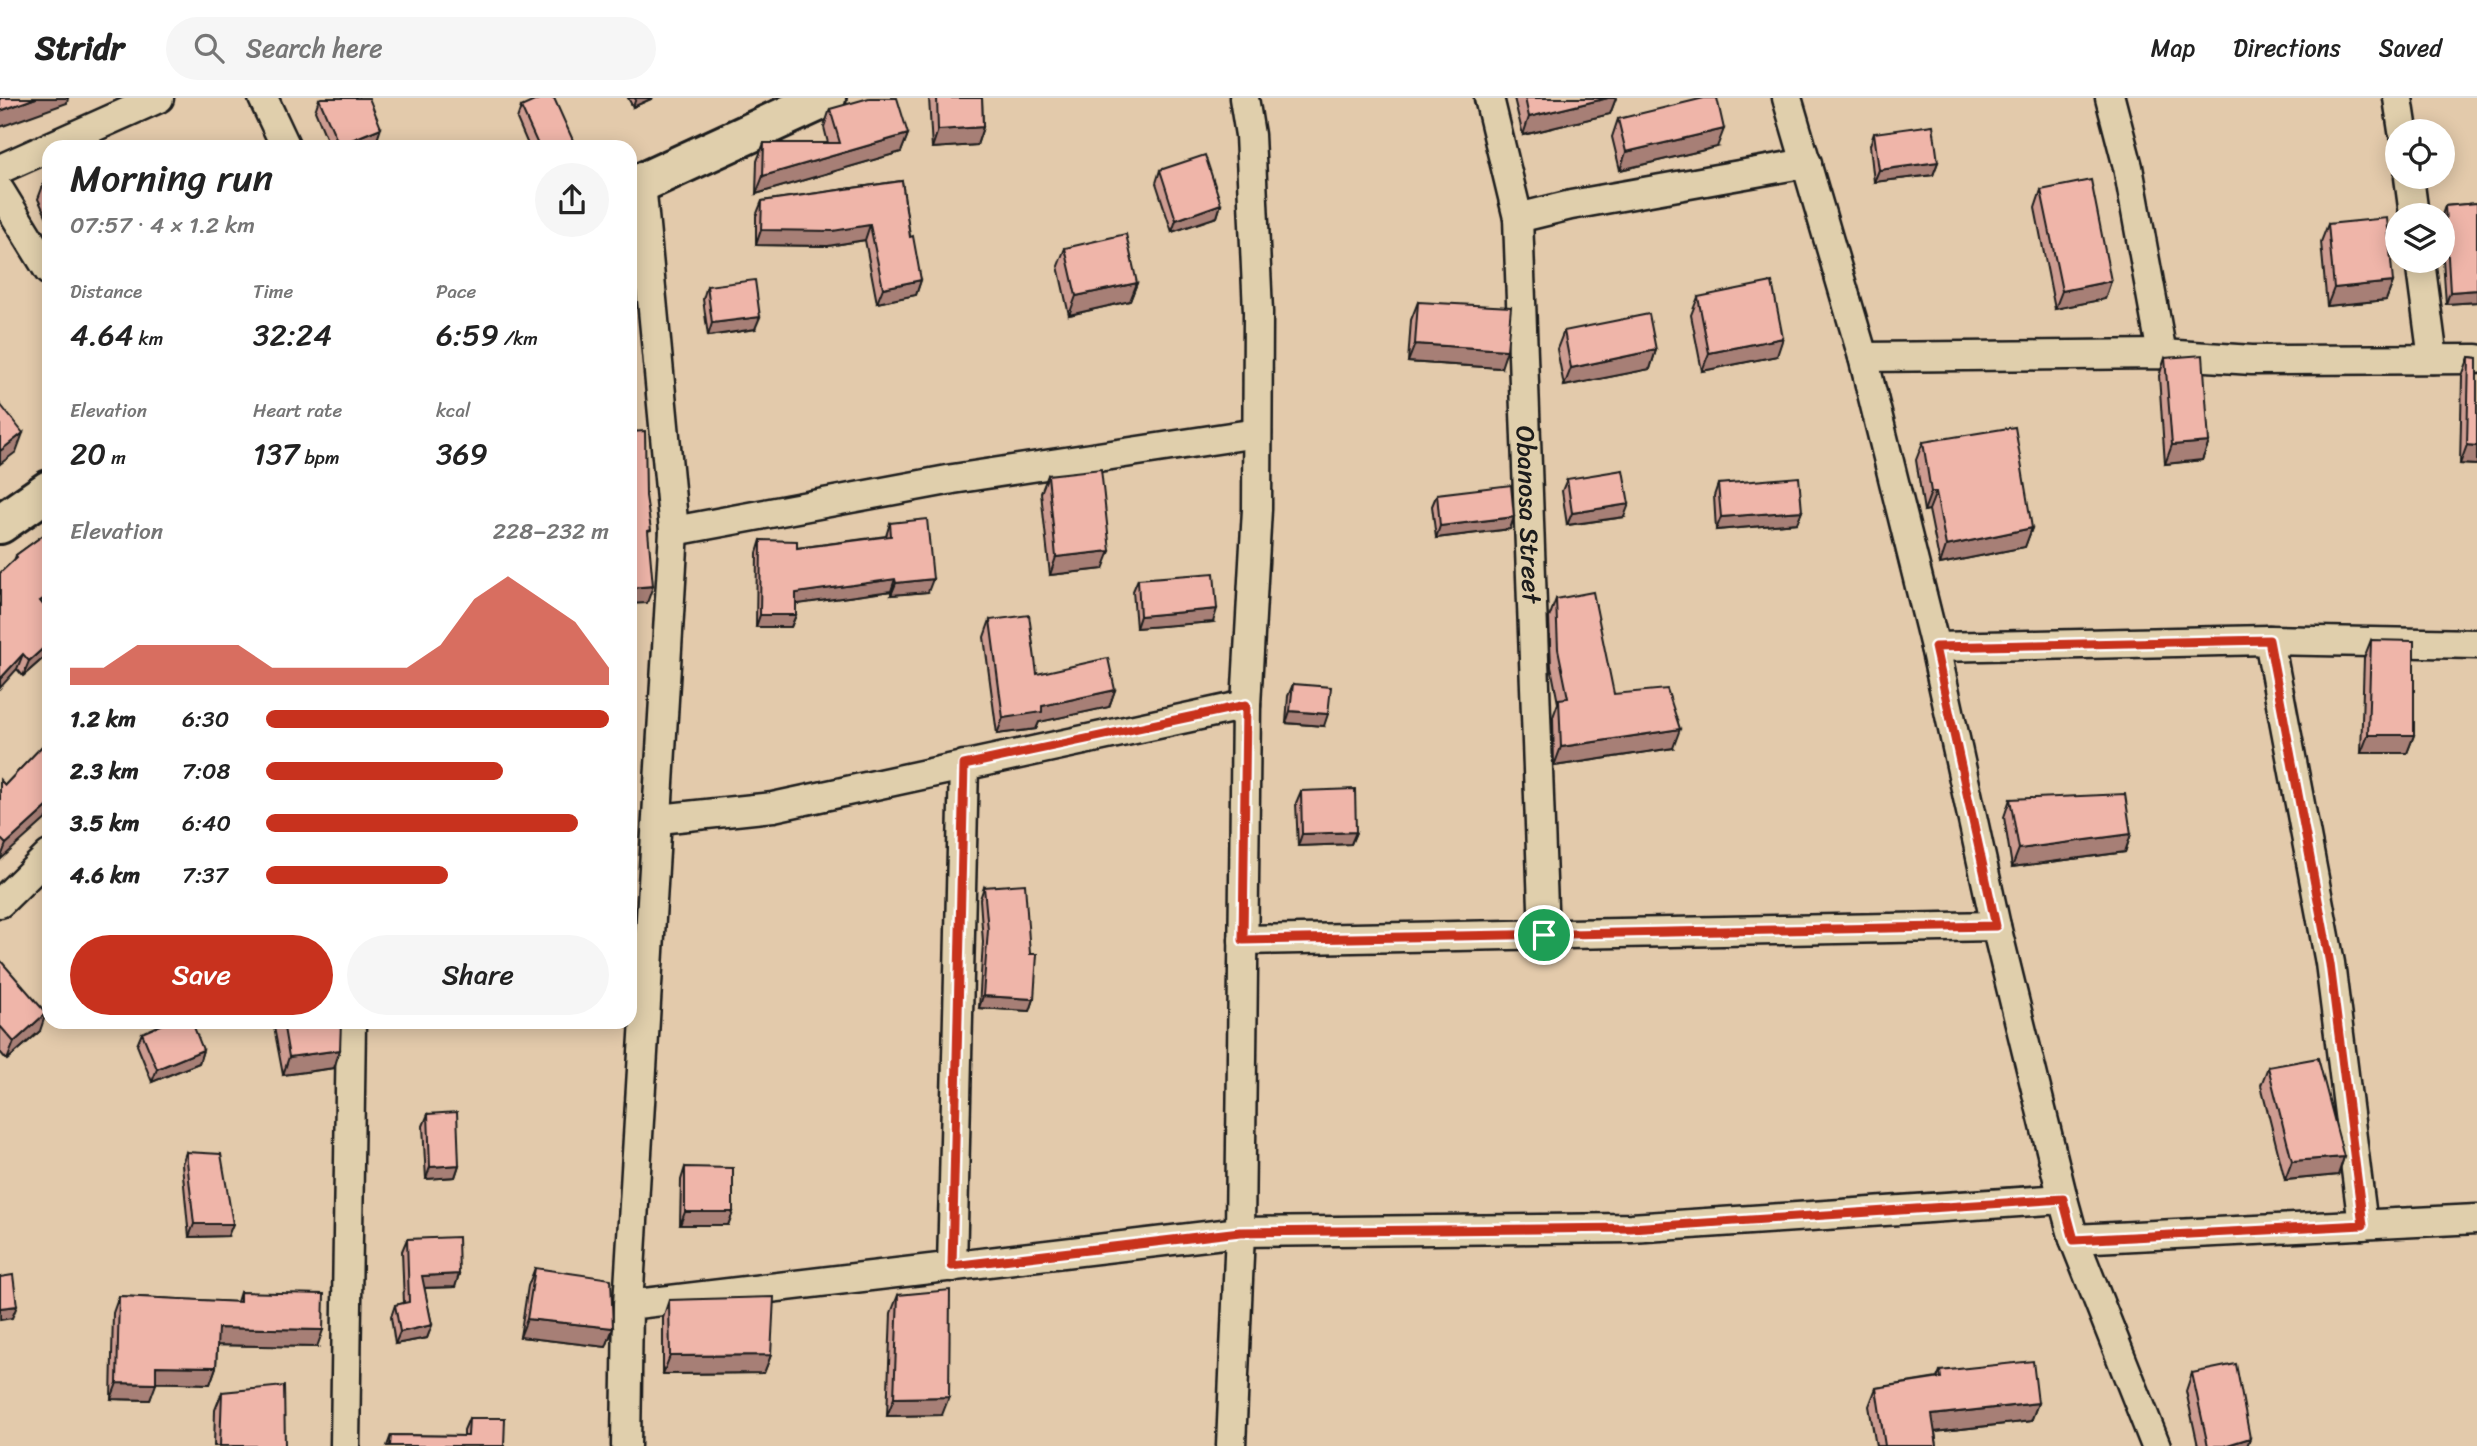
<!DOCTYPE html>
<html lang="en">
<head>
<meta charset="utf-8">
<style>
  body { margin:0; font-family:Sriracha,sans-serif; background:#f6f6f6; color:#222; height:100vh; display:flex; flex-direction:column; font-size:26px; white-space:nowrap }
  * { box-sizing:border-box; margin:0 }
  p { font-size:23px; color:#767676 }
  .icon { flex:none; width:38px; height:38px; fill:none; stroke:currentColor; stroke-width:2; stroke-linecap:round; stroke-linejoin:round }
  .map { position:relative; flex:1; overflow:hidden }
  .drawer { position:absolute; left:42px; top:42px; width:595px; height:889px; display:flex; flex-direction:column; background:#fff; border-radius:21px; box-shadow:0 4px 18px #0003 }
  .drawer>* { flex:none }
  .buttons { position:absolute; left:2385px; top:21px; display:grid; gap:14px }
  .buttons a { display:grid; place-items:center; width:70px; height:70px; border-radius:50%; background:#fff; box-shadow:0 4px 18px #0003; font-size:35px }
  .pin { position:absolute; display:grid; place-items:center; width:60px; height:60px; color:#fff; margin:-30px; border:4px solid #fff; border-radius:50%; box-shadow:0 2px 7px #0007 }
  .round { display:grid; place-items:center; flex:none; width:74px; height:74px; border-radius:37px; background:#f6f6f6 }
  .summary { display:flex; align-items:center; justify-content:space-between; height:119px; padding:0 28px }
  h1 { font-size:38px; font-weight:600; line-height:52px }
  .figures { display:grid; grid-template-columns:repeat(3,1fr); gap:10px; height:119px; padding:7px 28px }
  .figures div { display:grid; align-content:center }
  .figures b { font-size:30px; font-weight:600 }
  .figures small { font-size:19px; font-weight:400 }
  .figures p { font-size:19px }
  .chart { height:196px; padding:14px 28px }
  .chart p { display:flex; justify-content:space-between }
  .chart svg { width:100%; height:126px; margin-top:7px; fill:#c8321e; opacity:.7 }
  .cta { display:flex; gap:14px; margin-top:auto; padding:14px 28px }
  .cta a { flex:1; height:80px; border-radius:42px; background:#c8321e; color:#fff; font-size:28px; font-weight:600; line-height:80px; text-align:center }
  .cta a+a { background:#f6f6f6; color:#222 }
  ul { padding:0 28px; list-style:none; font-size:23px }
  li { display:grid; grid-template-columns:112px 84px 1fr; align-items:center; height:52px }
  li i { height:18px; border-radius:9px; background:#c8321e }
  header { display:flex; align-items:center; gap:42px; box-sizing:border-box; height:98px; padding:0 35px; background:#fff; border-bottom:2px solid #e0e0e0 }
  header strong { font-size:33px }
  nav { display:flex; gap:38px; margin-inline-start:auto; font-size:24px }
  .search { width:490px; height:63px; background:#f6f6f6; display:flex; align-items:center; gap:18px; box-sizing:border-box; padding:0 24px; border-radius:38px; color:#767676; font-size:26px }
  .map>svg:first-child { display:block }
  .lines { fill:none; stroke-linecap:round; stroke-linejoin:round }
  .street-casing { stroke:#1c1c1c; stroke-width:33 }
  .secondary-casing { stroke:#1c1c1c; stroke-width:44 }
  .street { stroke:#e0cfac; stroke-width:28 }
  .secondary { stroke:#e0cfac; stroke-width:38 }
  .wall { fill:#ce9c91; stroke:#1c1c1c; stroke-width:2 }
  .shaded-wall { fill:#a77f76; stroke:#1c1c1c; stroke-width:2 }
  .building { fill:#efb5a9; stroke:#1c1c1c; stroke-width:2 }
  .route-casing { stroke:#fff; stroke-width:14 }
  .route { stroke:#c8321e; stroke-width:9 }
  .labels { text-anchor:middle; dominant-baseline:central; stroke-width:6; stroke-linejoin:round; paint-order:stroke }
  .street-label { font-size:26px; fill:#1c1c1c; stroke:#e0cfac }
</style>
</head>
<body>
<header>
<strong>Stridr</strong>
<div class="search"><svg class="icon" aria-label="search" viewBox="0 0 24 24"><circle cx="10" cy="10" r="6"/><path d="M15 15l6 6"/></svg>Search here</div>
<nav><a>Map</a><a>Directions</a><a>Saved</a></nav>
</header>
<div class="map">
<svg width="2477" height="1348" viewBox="0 0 2477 1348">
  <rect width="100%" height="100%" fill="#e3caab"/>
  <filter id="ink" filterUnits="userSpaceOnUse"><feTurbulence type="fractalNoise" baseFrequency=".0143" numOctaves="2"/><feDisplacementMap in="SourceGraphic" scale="14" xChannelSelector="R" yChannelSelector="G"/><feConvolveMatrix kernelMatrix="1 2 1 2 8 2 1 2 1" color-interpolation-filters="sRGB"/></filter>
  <g filter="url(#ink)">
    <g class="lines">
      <g class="street-casing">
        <g id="street">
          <path d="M 263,0 L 286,49"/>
          <path id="s1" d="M 1489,0 L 1518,120 L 1544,837"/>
          <path d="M 1787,0 L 1863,259 L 1935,549 L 1996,828 L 2063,1101 L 2074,1141 L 2156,1348"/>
          <path d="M 2110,0 L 2128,69 L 2162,256"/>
          <path d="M 2398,0 L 2403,33"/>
          <path d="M 0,71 L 159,0"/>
          <path d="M 2409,79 L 2414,117"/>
          <path d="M 0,93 L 49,173"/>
          <path d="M 1518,120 L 1571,107 L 1807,65"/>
          <path d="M 2420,163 L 2433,261"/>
          <path d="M 1863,259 L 2162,256 L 2252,262 L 2477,261"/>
          <path d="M 674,433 L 953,381 L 1257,335"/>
          <path d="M 2269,542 L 2330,865 L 2363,1127"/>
          <path d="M 1935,549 L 2269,542 L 2477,546"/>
          <path d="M 659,721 L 773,709 L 1246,607"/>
          <path d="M 0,805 L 49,757"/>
          <path d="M 1243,842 L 1996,828"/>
          <path d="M 2074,1141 L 2477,1121"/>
          <path d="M 952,1169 L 964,667"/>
          <path d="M 628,1207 L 1240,1134 L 1631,1130 L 2063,1101"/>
          <path d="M 345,1348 L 351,924"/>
          <path d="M 626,1348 L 628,1207 L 674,433 L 641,85"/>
          <path d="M 1231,1348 L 1240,1134 L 1246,607 L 1257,411 L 1258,214 L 1250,37 L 1244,0"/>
        </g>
      </g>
      <g class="secondary-casing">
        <path id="secondary" d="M 630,90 L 826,0
          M 0,426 L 49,392"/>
      </g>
      <use href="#street" class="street"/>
      <use href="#secondary" class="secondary"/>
    </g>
    <path class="wall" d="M 628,0 L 653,0 L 633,9 Z
      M 929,0 L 982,0 L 983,29 L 977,47 L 932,50 Z
      M 1514,0 L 1616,0 L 1610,16 L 1523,37 Z
      M 319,1 L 377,42 L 360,49 L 330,49 L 315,13 Z
      M 521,9 L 576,49 L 529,49 L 517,21 Z
      M 830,11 L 908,36 L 901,54 L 756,96 L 757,63 L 764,45 L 828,45 L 824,29 Z
      M 1618,21 L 1717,49 L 1620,72 L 1612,39 Z
      M 1874,35 L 1938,64 L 1933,77 L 1874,84 L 1870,47 Z
      M 1160,72 L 1221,106 L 1217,119 L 1172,134 L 1156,85 Z
      M 45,82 L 49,92 L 49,124 L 38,101 Z
      M 902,83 L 910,139 L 921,182 L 916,197 L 877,205 L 865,142 L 828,148 L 756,147 L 756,118 L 762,103 Z
      M 2041,92 L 2111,183 L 2105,201 L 2055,211 L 2035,110 Z
      M 2477,105 L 2477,204 L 2446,206 L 2443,161 L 2443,117 L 2442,117 L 2445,108 Z
      M 2328,126 L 2393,184 L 2386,202 L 2327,208 L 2321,144 Z
      M 1065,150 L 1137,185 L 1130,203 L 1069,217 L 1058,168 Z
      M 707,188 L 755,231 L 708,238 L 703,201 Z
      M 1698,199 L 1777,258 L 1702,273 L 1691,217 Z
      M 1418,204 L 1501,270 L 1408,264 L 1411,222 Z
      M 1564,233 L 1656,252 L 1650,271 L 1564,288 L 1557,251 Z
      M 2469,259 L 2477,260 L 2477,367 L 2460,366 L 2462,278 Z
      M 2165,260 L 2209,344 L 2202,362 L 2165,366 L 2159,278 Z
      M 1923,344 L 2032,430 L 2025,449 L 1940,466 L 1929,412 L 1924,413 L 1916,362 Z
      M 1048,377 L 1103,471 L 1050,477 L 1041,395 Z
      M 1567,381 L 1624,419 L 1567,427 L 1562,393 Z
      M 1718,386 L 1802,413 L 1797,425 L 1716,432 L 1714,398 Z
      M 1437,396 L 1514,419 L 1510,431 L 1436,440 L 1432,408 Z
      M 890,425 L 928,494 L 891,497 L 891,493 L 796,506 L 796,517 L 791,529 L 756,529 L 757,455 L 761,442 L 797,450 L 886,438 Z
      M 49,433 L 49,508 L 46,510 L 49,514 L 49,555 L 23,578 L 17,571 L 14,463 L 16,457 Z
      M 1138,481 L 1213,524 L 1136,530 L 1133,493 Z
      M 1556,501 L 1614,596 L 1673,650 L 1554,668 L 1553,619 L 1558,605 L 1551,569 L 1549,520 Z
      M 990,522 L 1037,576 L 1115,592 L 1109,609 L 1039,624 L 1036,631 L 997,636 L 984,539 Z
      M 2371,542 L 2414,637 L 2407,655 L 2361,655 L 2364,560 Z
      M 1293,586 L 1324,628 L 1286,625 L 1288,598 Z
      M 49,641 L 0,762 L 0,682 L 5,687 Z
      M 1301,693 L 1356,734 L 1351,746 L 1298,748 L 1296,705 Z
      M 2010,701 L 2131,736 L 2125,754 L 2012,769 L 2004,719 Z
      M 984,789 L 1034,901 L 1030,913 L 979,910 L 983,844 L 980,801 Z
      M 0,862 L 40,933 L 7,962 L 0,954 Z
      M 273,924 L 341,924 L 334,970 L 283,977 Z
      M 142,935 L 203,952 L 199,965 L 152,984 L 137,947 Z
      M 2268,969 L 2344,1059 L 2338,1077 L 2285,1082 L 2261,987 Z
      M 428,1016 L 459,1067 L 455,1079 L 426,1081 L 423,1028 Z
      M 186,1054 L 228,1138 L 189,1139 L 182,1066 Z
      M 685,1069 L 733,1114 L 728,1127 L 680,1127 L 681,1082 Z
      M 407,1141 L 459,1176 L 455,1189 L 424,1190 L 432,1227 L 427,1240 L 395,1246 L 391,1219 L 395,1207 L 404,1205 L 402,1153 Z
      M 535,1170 L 613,1230 L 606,1249 L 520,1239 L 528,1188 Z
      M 240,1194 L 317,1249 L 217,1247 L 216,1269 L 210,1286 L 156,1284 L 150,1302 L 111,1301 L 113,1215 L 119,1198 L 237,1204 Z
      M 898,1197 L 942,1317 L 887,1318 L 891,1215 Z
      M 669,1202 L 771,1257 L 764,1275 L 663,1276 L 663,1220 Z
      M 1940,1273 L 2038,1305 L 2031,1323 L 1935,1334 L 1937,1348 L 1876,1348 L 1869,1308 L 1876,1290 L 1937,1280 Z
      M 2192,1275 L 2250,1340 L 2247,1348 L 2198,1348 L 2186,1293 Z
      M 222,1294 L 285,1348 L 214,1348 L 215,1312 Z
      M 469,1320 L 504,1348 L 387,1348 L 391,1337 L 464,1338 L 464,1332 Z"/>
    <path class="shaded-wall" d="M 36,0 L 68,0 L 67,5 L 0,29 L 0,13 Z
      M 636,0 L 653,0 L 633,9 Z
      M 1608,0 L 1616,0 L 1610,16 L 1523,37 L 1529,19 Z
      M 983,29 L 977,47 L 932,50 L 938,32 Z
      M 381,30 L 377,42 L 360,49 L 339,49 L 339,47 Z
      M 1724,31 L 1717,49 L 1620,72 L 1626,54 Z
      M 908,36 L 901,54 L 756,96 L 763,78 Z
      M 1938,64 L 1933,77 L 1874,84 L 1879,72 Z
      M 1221,106 L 1217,119 L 1172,134 L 1176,122 Z
      M 870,127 L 865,142 L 828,148 L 756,147 L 761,132 Z
      M 921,182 L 916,197 L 877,205 L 883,190 Z
      M 2111,183 L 2105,201 L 2055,211 L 2062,193 Z
      M 2393,184 L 2386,202 L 2327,208 L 2334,190 Z
      M 1137,185 L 1130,203 L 1069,217 L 1076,198 Z
      M 2477,192 L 2477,204 L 2446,206 L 2450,194 Z
      M 760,219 L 755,231 L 708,238 L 712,225 Z
      M 1783,240 L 1777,258 L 1702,273 L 1709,255 Z
      M 1415,246 L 1507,252 L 1501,270 L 1408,264 Z
      M 1656,252 L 1650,271 L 1564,288 L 1571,270 Z
      M 23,335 L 16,354 L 0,366 L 0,353 Z
      M 2209,344 L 2202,362 L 2165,366 L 2172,347 Z
      M 2467,347 L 2477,348 L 2477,367 L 2460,366 Z
      M 1931,394 L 1936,394 L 1929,412 L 1924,413 Z
      M 1629,406 L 1624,419 L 1567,427 L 1572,415 Z
      M 1802,413 L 1797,425 L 1716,432 L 1721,419 Z
      M 1514,419 L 1510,431 L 1436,440 L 1440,428 Z
      M 2032,430 L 2025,449 L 1940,466 L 1946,448 Z
      M 1110,453 L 1103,471 L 1050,477 L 1056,459 Z
      M 895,481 L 891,493 L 791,507 L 796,495 Z
      M 933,481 L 928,494 L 891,497 L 896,485 Z
      M 653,488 L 647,505 L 630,506 L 630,490 Z
      M 49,497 L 49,508 L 34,518 L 40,503 Z
      M 1217,511 L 1213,524 L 1136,530 L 1140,518 Z
      M 760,517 L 796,517 L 791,529 L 756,529 Z
      M 49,545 L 49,555 L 23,578 L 29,563 Z
      M 23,556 L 17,571 L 0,590 L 0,581 Z
      M 1115,592 L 1109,609 L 1039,624 L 1036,631 L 997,636 L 1003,620 L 1042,608 Z
      M 1290,613 L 1328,616 L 1324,628 L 1286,625 Z
      M 1680,631 L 1673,650 L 1554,668 L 1561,649 Z
      M 2368,637 L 2414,637 L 2407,655 L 2361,655 Z
      M 49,707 L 49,718 L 0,762 L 6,746 Z
      M 1356,734 L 1351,746 L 1298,748 L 1302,736 Z
      M 2131,736 L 2125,754 L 2012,769 L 2019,751 Z
      M 983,898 L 1034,901 L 1030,913 L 979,910 Z
      M 46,915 L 40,933 L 7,962 L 14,944 Z
      M 203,952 L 199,965 L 152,984 L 157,971 Z
      M 340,952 L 334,970 L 283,977 L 289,959 Z
      M 2344,1059 L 2338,1077 L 2285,1082 L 2292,1063 Z
      M 459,1067 L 455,1079 L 426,1081 L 430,1069 Z
      M 685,1114 L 733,1114 L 728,1127 L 680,1127 Z
      M 194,1126 L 233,1126 L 228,1138 L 189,1139 Z
      M 459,1176 L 455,1189 L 417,1190 L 422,1178 Z
      M 17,1208 L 12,1220 L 0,1222 L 0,1210 Z
      M 527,1221 L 613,1230 L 606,1249 L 520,1239 Z
      M 432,1227 L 427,1240 L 395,1246 L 400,1234 Z
      M 218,1230 L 323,1232 L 317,1249 L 211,1247 Z
      M 771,1257 L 764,1275 L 663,1276 L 670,1258 Z
      M 156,1268 L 216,1269 L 210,1286 L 150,1284 Z
      M 117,1285 L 156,1286 L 150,1302 L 111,1301 Z
      M 949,1299 L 942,1317 L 887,1318 L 894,1300 Z
      M 2038,1305 L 2031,1323 L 1925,1335 L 1932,1317 Z
      M 2250,1340 L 2247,1348 L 2224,1348 Z"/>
    <path class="building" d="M 0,0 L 36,0 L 0,13 Z
      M 321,0 L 369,0 L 381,30 L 339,47 L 319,1 Z
      M 541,0 L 554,0 L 576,49 L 539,49 L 521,9 Z
      M 869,0 L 897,0 L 908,36 L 763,78 L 764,45 L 840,45 L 830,11 Z
      M 937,0 L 982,0 L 983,29 L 938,32 Z
      M 1525,0 L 1608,0 L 1529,19 Z
      M 1704,0 L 1717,0 L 1724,31 L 1626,54 L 1618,21 Z
      M 1933,27 L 1938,64 L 1879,72 L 1874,35 Z
      M 1205,57 L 1221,106 L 1176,122 L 1160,72 Z
      M 49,80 L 49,92 L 45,82 Z
      M 2091,82 L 2111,183 L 2062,193 L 2041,92 Z
      M 902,83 L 910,139 L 913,138 L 921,182 L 883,190 L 870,127 L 833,133 L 761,132 L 762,103 Z
      M 2477,105 L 2477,192 L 2450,194 L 2445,108 Z
      M 2387,120 L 2393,184 L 2334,190 L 2328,126 Z
      M 1126,136 L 1137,185 L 1076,198 L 1065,150 Z
      M 755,182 L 760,219 L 712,225 L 707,188 Z
      M 1772,184 L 1783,240 L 1709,255 L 1698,199 Z
      M 1418,204 L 1511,209 L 1507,252 L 1415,246 Z
      M 1649,216 L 1656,252 L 1571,270 L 1564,233 Z
      M 2203,257 L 2209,344 L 2172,347 L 2165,260 Z
      M 2469,259 L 2477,260 L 2477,348 L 2467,347 Z
      M 0,306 L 23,335 L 0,353 Z
      M 2015,329 L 2032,430 L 1946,448 L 1936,394 L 1931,394 L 1923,344 Z
      M 645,333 L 646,398 L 651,432 L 648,433 L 653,488 L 630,490 L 630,334 Z
      M 1101,371 L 1110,453 L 1056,459 L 1048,377 Z
      M 1623,372 L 1629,406 L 1572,415 L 1567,381 Z
      M 1799,379 L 1802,413 L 1721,419 L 1718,386 Z
      M 1511,387 L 1514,419 L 1440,428 L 1437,396 Z
      M 927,421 L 933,481 L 896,485 L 895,481 L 796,495 L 796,517 L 760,517 L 761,442 L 797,443 L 797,450 L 891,438 L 890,425 Z
      M 49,433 L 49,497 L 40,503 L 49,514 L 49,545 L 29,563 L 23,556 L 0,581 L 0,475 L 17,459 L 16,457 Z
      M 1214,475 L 1217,511 L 1140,518 L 1138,481 Z
      M 1593,494 L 1614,596 L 1667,591 L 1680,631 L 1561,649 L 1559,601 L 1568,600 L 1558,551 L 1556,501 Z
      M 1029,517 L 1037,576 L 1108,560 L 1115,592 L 1042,608 L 1042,614 L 1003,620 L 990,522 Z
      M 2371,542 L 2414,543 L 2414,637 L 2368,637 Z
      M 1293,586 L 1331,589 L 1328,616 L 1290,613 Z
      M 49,641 L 49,707 L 6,746 L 0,740 L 0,682 L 5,687 Z
      M 1355,691 L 1356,734 L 1302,736 L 1301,693 Z
      M 2125,696 L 2131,736 L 2019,751 L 2010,701 Z
      M 1025,786 L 1030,856 L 1037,856 L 1034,901 L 983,898 L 988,832 L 984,789 Z
      M 0,862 L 46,915 L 14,944 L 0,928 Z
      M 168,924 L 192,924 L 203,952 L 157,971 L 142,935 Z
      M 283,924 L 341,924 L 340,952 L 289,959 Z
      M 2318,960 L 2344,1059 L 2292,1063 L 2268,969 Z
      M 457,1014 L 459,1067 L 430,1069 L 428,1016 Z
      M 186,1054 L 221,1056 L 233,1126 L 194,1126 Z
      M 685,1069 L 733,1070 L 733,1114 L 685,1114 Z
      M 458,1139 L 459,1176 L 422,1178 L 432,1227 L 400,1234 L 395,1207 L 409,1204 L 407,1141 Z
      M 535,1170 L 611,1181 L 613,1230 L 527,1221 Z
      M 13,1177 L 17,1208 L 0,1210 L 0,1179 Z
      M 950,1192 L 949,1299 L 894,1300 L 898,1197 Z
      M 240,1194 L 324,1196 L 323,1232 L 218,1230 L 216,1269 L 156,1268 L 156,1286 L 117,1285 L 119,1198 L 240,1204 Z
      M 774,1199 L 771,1257 L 670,1258 L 669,1202 Z
      M 2033,1263 L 2038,1305 L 1932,1317 L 1937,1348 L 1885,1348 L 1876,1290 L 1941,1280 L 1940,1273 Z
      M 2236,1266 L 2250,1340 L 2224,1348 L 2208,1348 L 2192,1275 Z
      M 284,1288 L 285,1348 L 220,1348 L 222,1294 Z
      M 469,1320 L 505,1320 L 504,1348 L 390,1348 L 391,1337 L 468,1338 Z"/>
  </g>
  <g class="lines" filter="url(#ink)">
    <g class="route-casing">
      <path id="route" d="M 2269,542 L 2330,866 L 2363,1127 L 2074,1142 L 2063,1101 L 1631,1130 L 1240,1134 L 952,1168 L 964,667 L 1246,607 L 1243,842 L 1996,828 L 1935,549 Z"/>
    </g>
    <use href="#route" class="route"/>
  </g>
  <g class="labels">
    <g class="street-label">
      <text stroke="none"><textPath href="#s1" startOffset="420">Obanosa Street</textPath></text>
    </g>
  </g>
</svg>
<div class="buttons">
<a><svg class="icon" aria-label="locate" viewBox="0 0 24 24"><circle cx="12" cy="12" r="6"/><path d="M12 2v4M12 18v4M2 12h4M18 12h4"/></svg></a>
<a><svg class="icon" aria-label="layers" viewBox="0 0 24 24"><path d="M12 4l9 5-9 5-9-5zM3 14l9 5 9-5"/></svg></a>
</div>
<div class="pin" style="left:1544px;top:837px;background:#1e9e55"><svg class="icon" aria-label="arrive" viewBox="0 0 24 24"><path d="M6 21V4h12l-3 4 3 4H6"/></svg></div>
<section class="drawer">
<div class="summary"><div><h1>Morning run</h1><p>07:57 · 4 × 1.2 km</p></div><a class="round"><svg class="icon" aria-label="share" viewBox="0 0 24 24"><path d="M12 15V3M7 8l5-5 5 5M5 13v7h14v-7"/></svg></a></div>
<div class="figures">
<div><p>Distance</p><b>4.64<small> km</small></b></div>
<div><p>Time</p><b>32:24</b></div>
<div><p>Pace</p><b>6:59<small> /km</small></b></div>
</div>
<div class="figures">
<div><p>Elevation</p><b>20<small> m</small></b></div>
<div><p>Heart rate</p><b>137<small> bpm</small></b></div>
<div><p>kcal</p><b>369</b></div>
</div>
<div class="chart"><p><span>Elevation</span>228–232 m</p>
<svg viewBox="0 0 160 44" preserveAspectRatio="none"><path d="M0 44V38L10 38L20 30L30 30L40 30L50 30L60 38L70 38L80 38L90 38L100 38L110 30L120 14L130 6L140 14L150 22L160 38V44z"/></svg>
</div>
<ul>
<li><b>1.2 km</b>6:30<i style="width:100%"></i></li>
<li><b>2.3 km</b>7:08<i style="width:69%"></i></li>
<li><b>3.5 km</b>6:40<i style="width:91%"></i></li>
<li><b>4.6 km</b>7:37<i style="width:53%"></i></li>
</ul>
<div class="cta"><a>Save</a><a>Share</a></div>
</section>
</div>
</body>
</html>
